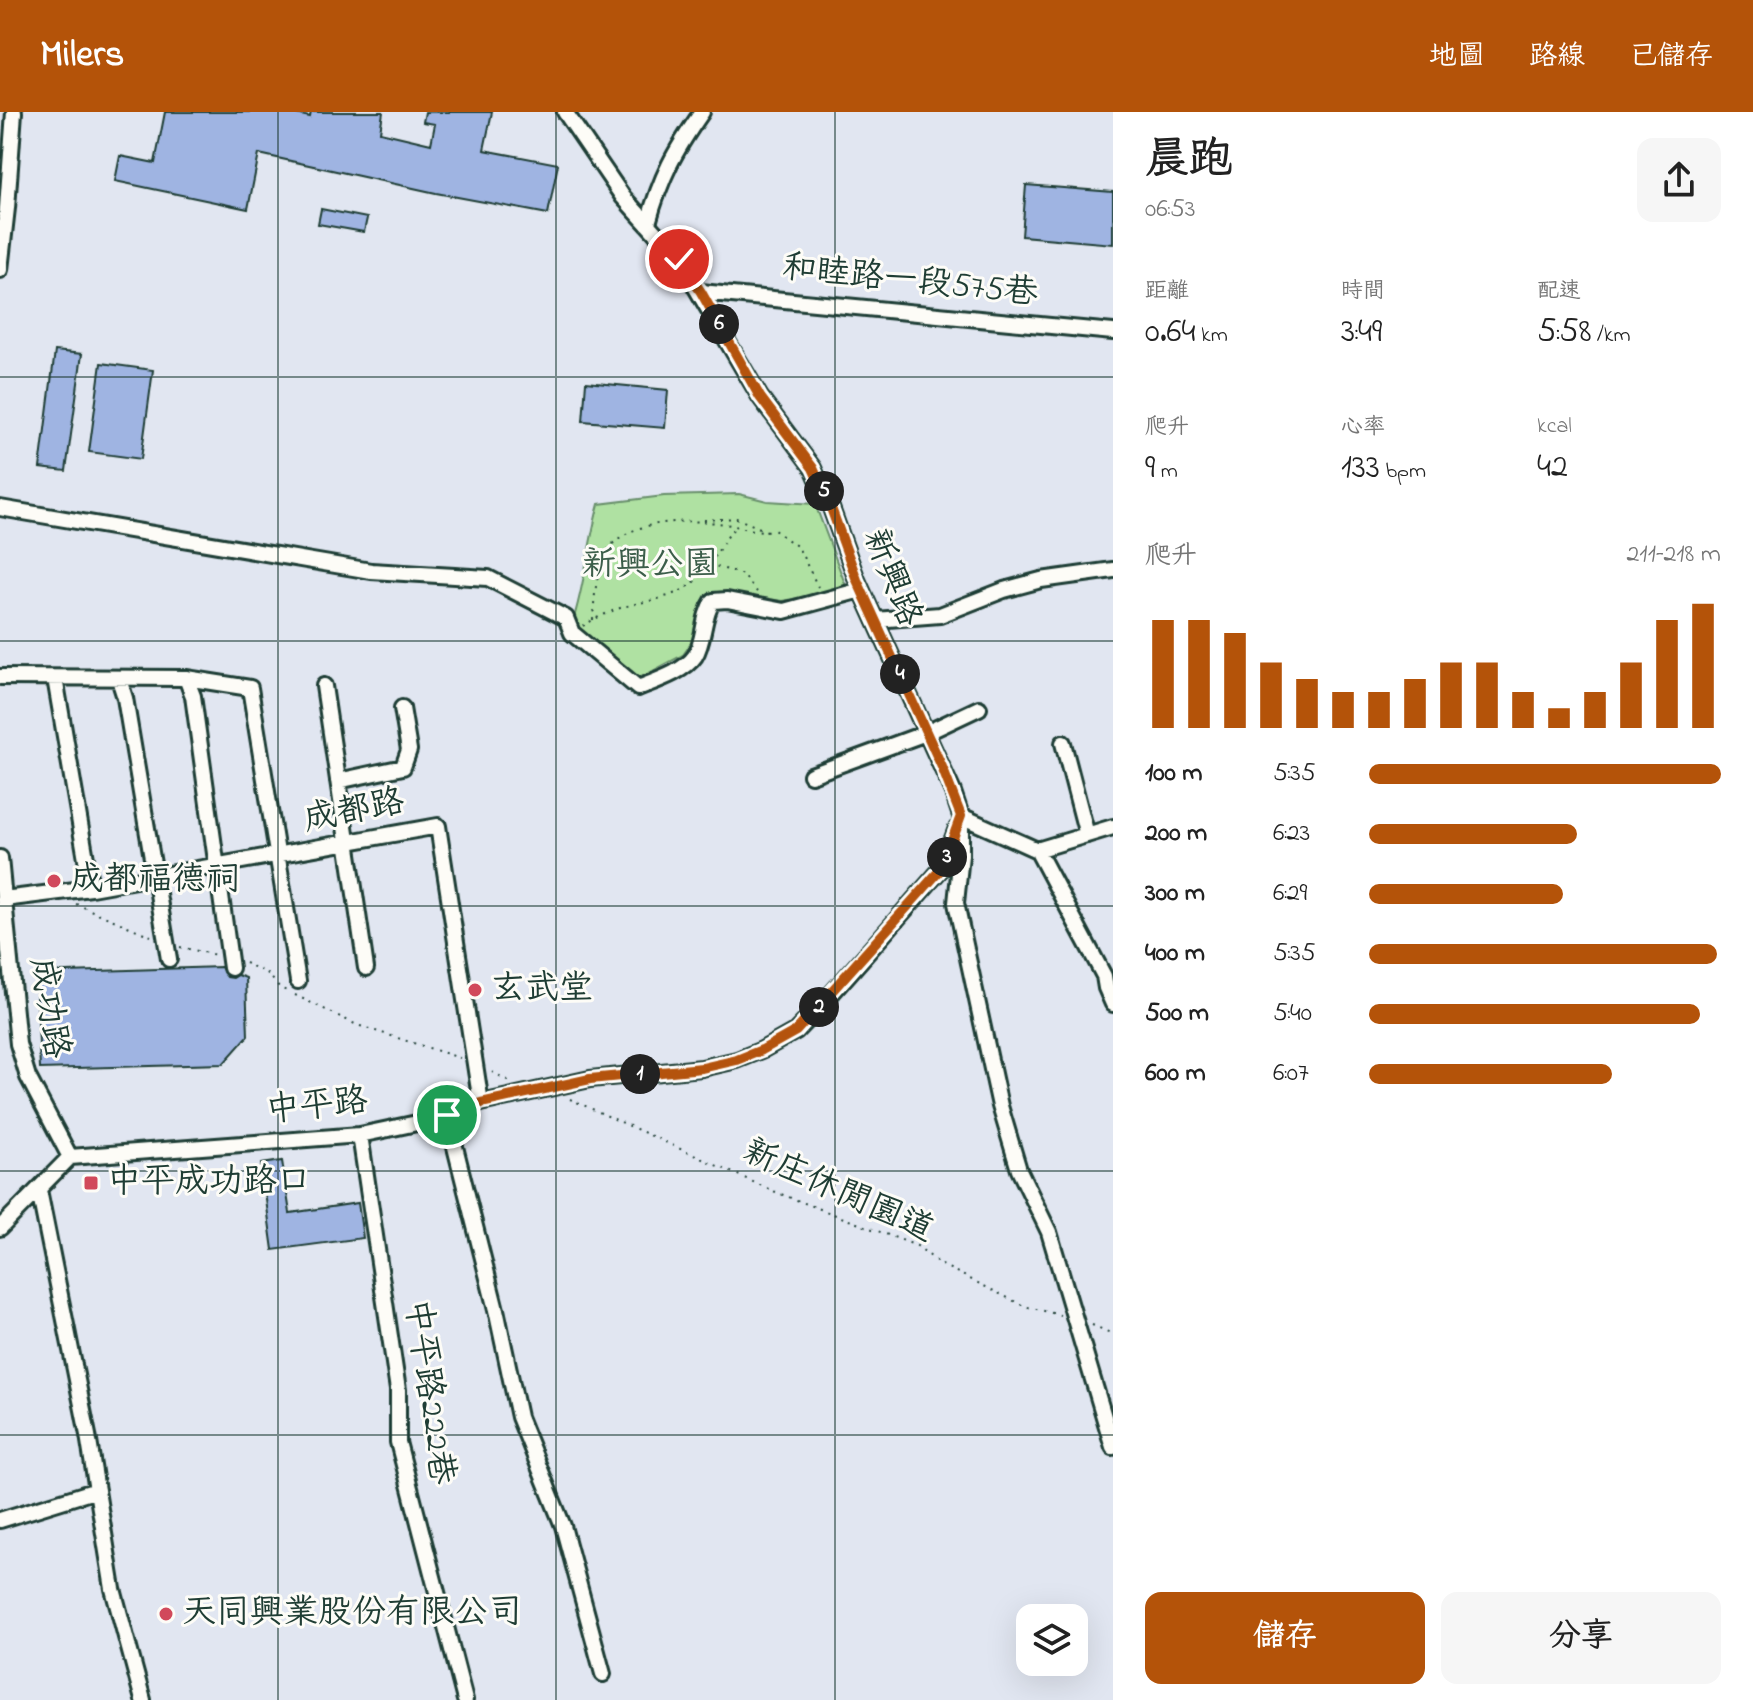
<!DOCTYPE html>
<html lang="zh-TW">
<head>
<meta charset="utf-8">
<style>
  body { margin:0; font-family:"Indie Flower","LXGW WenKai TC",sans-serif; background:#f6f6f6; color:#222; height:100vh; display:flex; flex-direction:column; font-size:30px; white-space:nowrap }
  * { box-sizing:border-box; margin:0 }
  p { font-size:26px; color:#767676 }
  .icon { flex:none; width:44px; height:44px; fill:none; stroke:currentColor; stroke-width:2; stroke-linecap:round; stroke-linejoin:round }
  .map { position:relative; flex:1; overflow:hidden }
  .panel { display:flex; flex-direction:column; background:#fff; width:640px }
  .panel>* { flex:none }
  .controls { position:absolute; left:1016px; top:1492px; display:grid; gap:16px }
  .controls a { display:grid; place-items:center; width:72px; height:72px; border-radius:16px; background:#fff; box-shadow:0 8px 32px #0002; font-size:40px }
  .pin { position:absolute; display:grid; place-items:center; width:68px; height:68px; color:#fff; margin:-34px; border:4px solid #fff; border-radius:50%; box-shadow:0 2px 8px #0007 }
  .km { position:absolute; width:40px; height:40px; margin:-20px; border-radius:50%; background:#222; color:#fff; font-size:22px; line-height:40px; text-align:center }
  .round { display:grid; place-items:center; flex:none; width:84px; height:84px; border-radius:16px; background:#f6f6f6 }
  .head { display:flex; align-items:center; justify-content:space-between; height:136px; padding:0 32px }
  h1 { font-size:44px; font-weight:600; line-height:60px }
  .stats { display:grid; grid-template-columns:repeat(3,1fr); gap:12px; height:136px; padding:8px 32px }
  .stats div { display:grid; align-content:center }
  .stats b { font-size:34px; font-weight:600 }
  .stats small { font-size:22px; font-weight:400 }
  .stats p { font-size:22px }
  .chart { height:224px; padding:16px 32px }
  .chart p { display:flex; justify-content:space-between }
  .chart svg { width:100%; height:144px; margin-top:8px; stroke:#b45309; stroke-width:6 }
  .cta { display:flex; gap:16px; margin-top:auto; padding:16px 32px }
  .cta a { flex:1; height:92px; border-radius:16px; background:#b45309; color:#fff; font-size:32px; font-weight:600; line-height:92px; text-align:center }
  .cta a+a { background:#f6f6f6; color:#222 }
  ul { padding:0 32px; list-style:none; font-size:26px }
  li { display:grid; grid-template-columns:128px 96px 1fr; align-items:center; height:60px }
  li i { height:20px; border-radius:10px; background:#b45309 }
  header { display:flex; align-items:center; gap:48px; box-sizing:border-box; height:112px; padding:0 40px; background:#b45309; color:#fff }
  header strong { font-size:38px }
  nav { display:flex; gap:44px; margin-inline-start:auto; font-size:28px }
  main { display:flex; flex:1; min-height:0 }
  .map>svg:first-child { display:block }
  .green { fill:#afe1a2; stroke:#678f6b; stroke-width:2 }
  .building { fill:#9fb4e2; stroke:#1f3d34; stroke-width:2 }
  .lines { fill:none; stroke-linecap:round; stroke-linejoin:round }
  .minor-casing { stroke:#1f3d34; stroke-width:20 }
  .path { stroke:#1f3d34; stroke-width:2; stroke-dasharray:2 6; stroke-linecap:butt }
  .minor { stroke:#fdfcf7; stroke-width:14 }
  .route-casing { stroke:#fff; stroke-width:16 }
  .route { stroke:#b45309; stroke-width:10 }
  .grid { fill:none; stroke:#1f3d34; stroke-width:2; stroke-opacity:0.55 }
  .poi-dot { fill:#d1495b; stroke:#fdfcf7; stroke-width:3 }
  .labels { text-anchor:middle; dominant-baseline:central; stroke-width:6; stroke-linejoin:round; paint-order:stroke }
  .street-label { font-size:34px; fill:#1f3d34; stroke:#fdfcf7 }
  .park-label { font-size:34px; fill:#3c5e4a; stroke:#fdfcf7 }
  .poi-label { font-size:34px; fill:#1f3d34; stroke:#fdfcf7; text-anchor:start }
</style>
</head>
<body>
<header>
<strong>Milers</strong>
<nav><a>地圖</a><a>路線</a><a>已儲存</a></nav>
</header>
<main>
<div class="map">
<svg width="1113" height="1588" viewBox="0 0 1113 1588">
  <rect width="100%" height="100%" fill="#e1e6f1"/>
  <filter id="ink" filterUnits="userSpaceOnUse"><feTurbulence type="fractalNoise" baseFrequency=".0125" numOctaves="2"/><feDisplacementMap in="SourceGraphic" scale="16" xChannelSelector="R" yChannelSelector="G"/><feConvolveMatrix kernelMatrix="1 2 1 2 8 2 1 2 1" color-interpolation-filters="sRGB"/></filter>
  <g filter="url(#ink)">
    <path class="green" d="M 739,382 L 767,389 L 815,392 L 847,477 L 782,489 L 724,480 L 705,491 L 697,507 L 697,523 L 683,543 L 636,568 L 572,512 C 585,473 588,431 599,392 L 664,384 Z"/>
    <path class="building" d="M 165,0 L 287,0 L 310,5 L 311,0 L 383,0 L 380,20 L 431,32 L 435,12 L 423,10 L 425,0 L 492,0 L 484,38 L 558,52 L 548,102 L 436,81 L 259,42 L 248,97 L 115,69 L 120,44 L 155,51 Z
      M 1026,73 L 1113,80 L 1113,132 L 1022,124 Z
      M 321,97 L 367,106 L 364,120 L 318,112 Z
      M 55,239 L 82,242 L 66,359 L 40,356 Z
      M 101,251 L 153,258 L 141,347 L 89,340 Z
      M 586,270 L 668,278 L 665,316 L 583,309 Z
      M 221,855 L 227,865 L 233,866 L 238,863 L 246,866 L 248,924 L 223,952 L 40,957 L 36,861 Z
      M 282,1049 L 290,1101 L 358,1091 L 363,1126 L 273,1138 L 261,1052 Z"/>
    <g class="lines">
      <g class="minor-casing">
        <path id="minor" d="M 565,0 L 623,85 L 679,147 L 760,285 L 813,356 L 831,396 L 857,468 L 953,680 L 961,704 L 961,743 L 956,791 L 1000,994 L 1019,1058 L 1049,1120 L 1113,1335
          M 648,111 C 661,64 674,40 702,0
          M 0,158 L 7,96 L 14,0
          M 701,180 L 1113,220
          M 0,396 L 371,459 L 488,466 L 566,506 L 572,521 L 638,576 C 655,569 684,560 695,544 C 705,528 702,505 713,489 L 727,488 L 784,499 L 861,478
          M 875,508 L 940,503 L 1004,478 L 1041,468 L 1113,458
          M 0,565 L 186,566 L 250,576 L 298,869
          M 55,566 L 91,776
          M 186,566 L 193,584 L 231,856
          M 119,567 L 125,586 L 169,847
          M 324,574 L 366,856
          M 1063,631 L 1087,723
          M 811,663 L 926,621 L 979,596
          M 338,669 L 403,655 L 409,638 L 402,596
          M 961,704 L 1037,738 L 1113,715
          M 1037,738 L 1104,864 L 1106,876 L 1113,892
          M 0,746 L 18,932 L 28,965 L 70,1045
          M 4,787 L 91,776 L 438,714 L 481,991
          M 447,1003 L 497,1202 L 519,1305 L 563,1414 L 603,1562
          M 360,1023 L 398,1278 L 398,1330 L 465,1588
          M 39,1078 L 88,1323 L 113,1477 L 143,1588
          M 0,1116 L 70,1045 L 360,1023 L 436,1007 L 481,991 L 590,967 L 702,956 L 737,948 L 762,938 L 796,919 L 825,889 L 942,756 L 957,716
          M 0,1408 L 97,1378"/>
      </g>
      <path class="path" d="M 704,408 L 736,406 L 767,419
        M 709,452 L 743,463 L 757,480
        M 593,508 C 594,488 596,459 606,441 C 625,406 691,407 725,412 C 742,415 757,421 774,418 L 798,435 L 818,475
        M 583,514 C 595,506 609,500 623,495 C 645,489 670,487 689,474 C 709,460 719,433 735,415
        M 76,792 L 151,824
        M 180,835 L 216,843
        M 245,851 L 267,861 L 280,876 L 289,880
        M 295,883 L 357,913 L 460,946
        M 492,960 L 511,970
        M 570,987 L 773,1079 L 917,1134 L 940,1152 L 1024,1194 L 1060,1203
        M 1092,1213 L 1113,1222"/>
      <use href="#minor" class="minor"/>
    </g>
  </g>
  <g class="lines" filter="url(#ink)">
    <g class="route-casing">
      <path id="route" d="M 447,1003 L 481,991 L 590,967 L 702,956 L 737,948 L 762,938 L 796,919 L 942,756 L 961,704 L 942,655 L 857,468 L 831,396 L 813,356 L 760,285 L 701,180 L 679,147"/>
    </g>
    <use href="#route" class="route"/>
  </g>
  <path class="grid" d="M 278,0 L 278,1588M 556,0 L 556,1588M 835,0 L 835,1588M 0,265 L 1113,265M 0,529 L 1113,529M 0,794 L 1113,794M 0,1059 L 1113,1059M 0,1323 L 1113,1323"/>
  <g class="poi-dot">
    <circle cx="54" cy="769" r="8"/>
    <circle cx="475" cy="878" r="8"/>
    <rect x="83" y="1063" width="16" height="16" rx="4"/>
    <circle cx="166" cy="1502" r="8"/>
  </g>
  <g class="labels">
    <g class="street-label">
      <text transform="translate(910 170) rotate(6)">和睦路一段575巷</text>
      <text transform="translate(891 466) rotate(68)">新興路</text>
      <text transform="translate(354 700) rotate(-11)">成都路</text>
      <text transform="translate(48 896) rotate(81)">成功路</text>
      <text transform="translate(317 995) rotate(-6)">中平路</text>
      <text transform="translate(838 1080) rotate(24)">新庄休閒園道</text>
      <text transform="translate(428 1280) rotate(82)">中平路222巷</text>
    </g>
    <g class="park-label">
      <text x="650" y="454">新興公園</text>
    </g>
    <g class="poi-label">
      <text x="70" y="769">成都福德祠</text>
      <text x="491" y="878">玄武堂</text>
      <text x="107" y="1071">中平成功路口</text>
      <text x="182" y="1502">天同興業股份有限公司</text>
    </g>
  </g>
</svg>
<div class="controls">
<a><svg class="icon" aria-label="layers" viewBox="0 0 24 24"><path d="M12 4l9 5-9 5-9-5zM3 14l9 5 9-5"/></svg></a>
</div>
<div class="pin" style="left:447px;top:1003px;background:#1e9e55"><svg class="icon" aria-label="arrive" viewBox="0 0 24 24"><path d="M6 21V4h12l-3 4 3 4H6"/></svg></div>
<div class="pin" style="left:679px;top:147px;background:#d93025"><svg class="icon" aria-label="check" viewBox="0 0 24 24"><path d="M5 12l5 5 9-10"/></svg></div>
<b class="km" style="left:640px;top:962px">1</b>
<b class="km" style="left:819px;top:895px">2</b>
<b class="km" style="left:947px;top:745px">3</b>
<b class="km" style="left:900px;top:562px">4</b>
<b class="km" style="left:824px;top:379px">5</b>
<b class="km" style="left:719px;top:212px">6</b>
</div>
<section class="panel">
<div class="head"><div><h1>晨跑</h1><p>06:53</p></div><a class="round"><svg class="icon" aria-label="share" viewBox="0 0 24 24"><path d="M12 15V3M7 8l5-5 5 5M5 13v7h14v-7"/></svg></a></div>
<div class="stats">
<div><p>距離</p><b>0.64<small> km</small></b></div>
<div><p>時間</p><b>3:49</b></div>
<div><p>配速</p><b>5:58<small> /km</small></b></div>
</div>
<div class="stats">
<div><p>爬升</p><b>9<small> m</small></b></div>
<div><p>心率</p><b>133<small> bpm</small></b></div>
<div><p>kcal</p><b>42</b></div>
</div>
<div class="chart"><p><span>爬升</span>211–218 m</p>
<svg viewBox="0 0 160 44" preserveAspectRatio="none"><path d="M5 44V11M15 44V11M25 44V15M35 44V24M45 44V29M55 44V33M65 44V33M75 44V29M85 44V24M95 44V24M105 44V33M115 44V38M125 44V33M135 44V24M145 44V11M155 44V6"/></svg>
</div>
<ul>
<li><b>100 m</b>5:35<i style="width:100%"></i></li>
<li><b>200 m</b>6:23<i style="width:59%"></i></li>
<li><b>300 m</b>6:29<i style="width:55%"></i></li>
<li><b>400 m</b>5:35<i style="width:99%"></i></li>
<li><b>500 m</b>5:40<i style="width:94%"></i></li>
<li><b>600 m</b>6:07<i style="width:69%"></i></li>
</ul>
<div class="cta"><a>儲存</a><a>分享</a></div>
</section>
</main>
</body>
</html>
